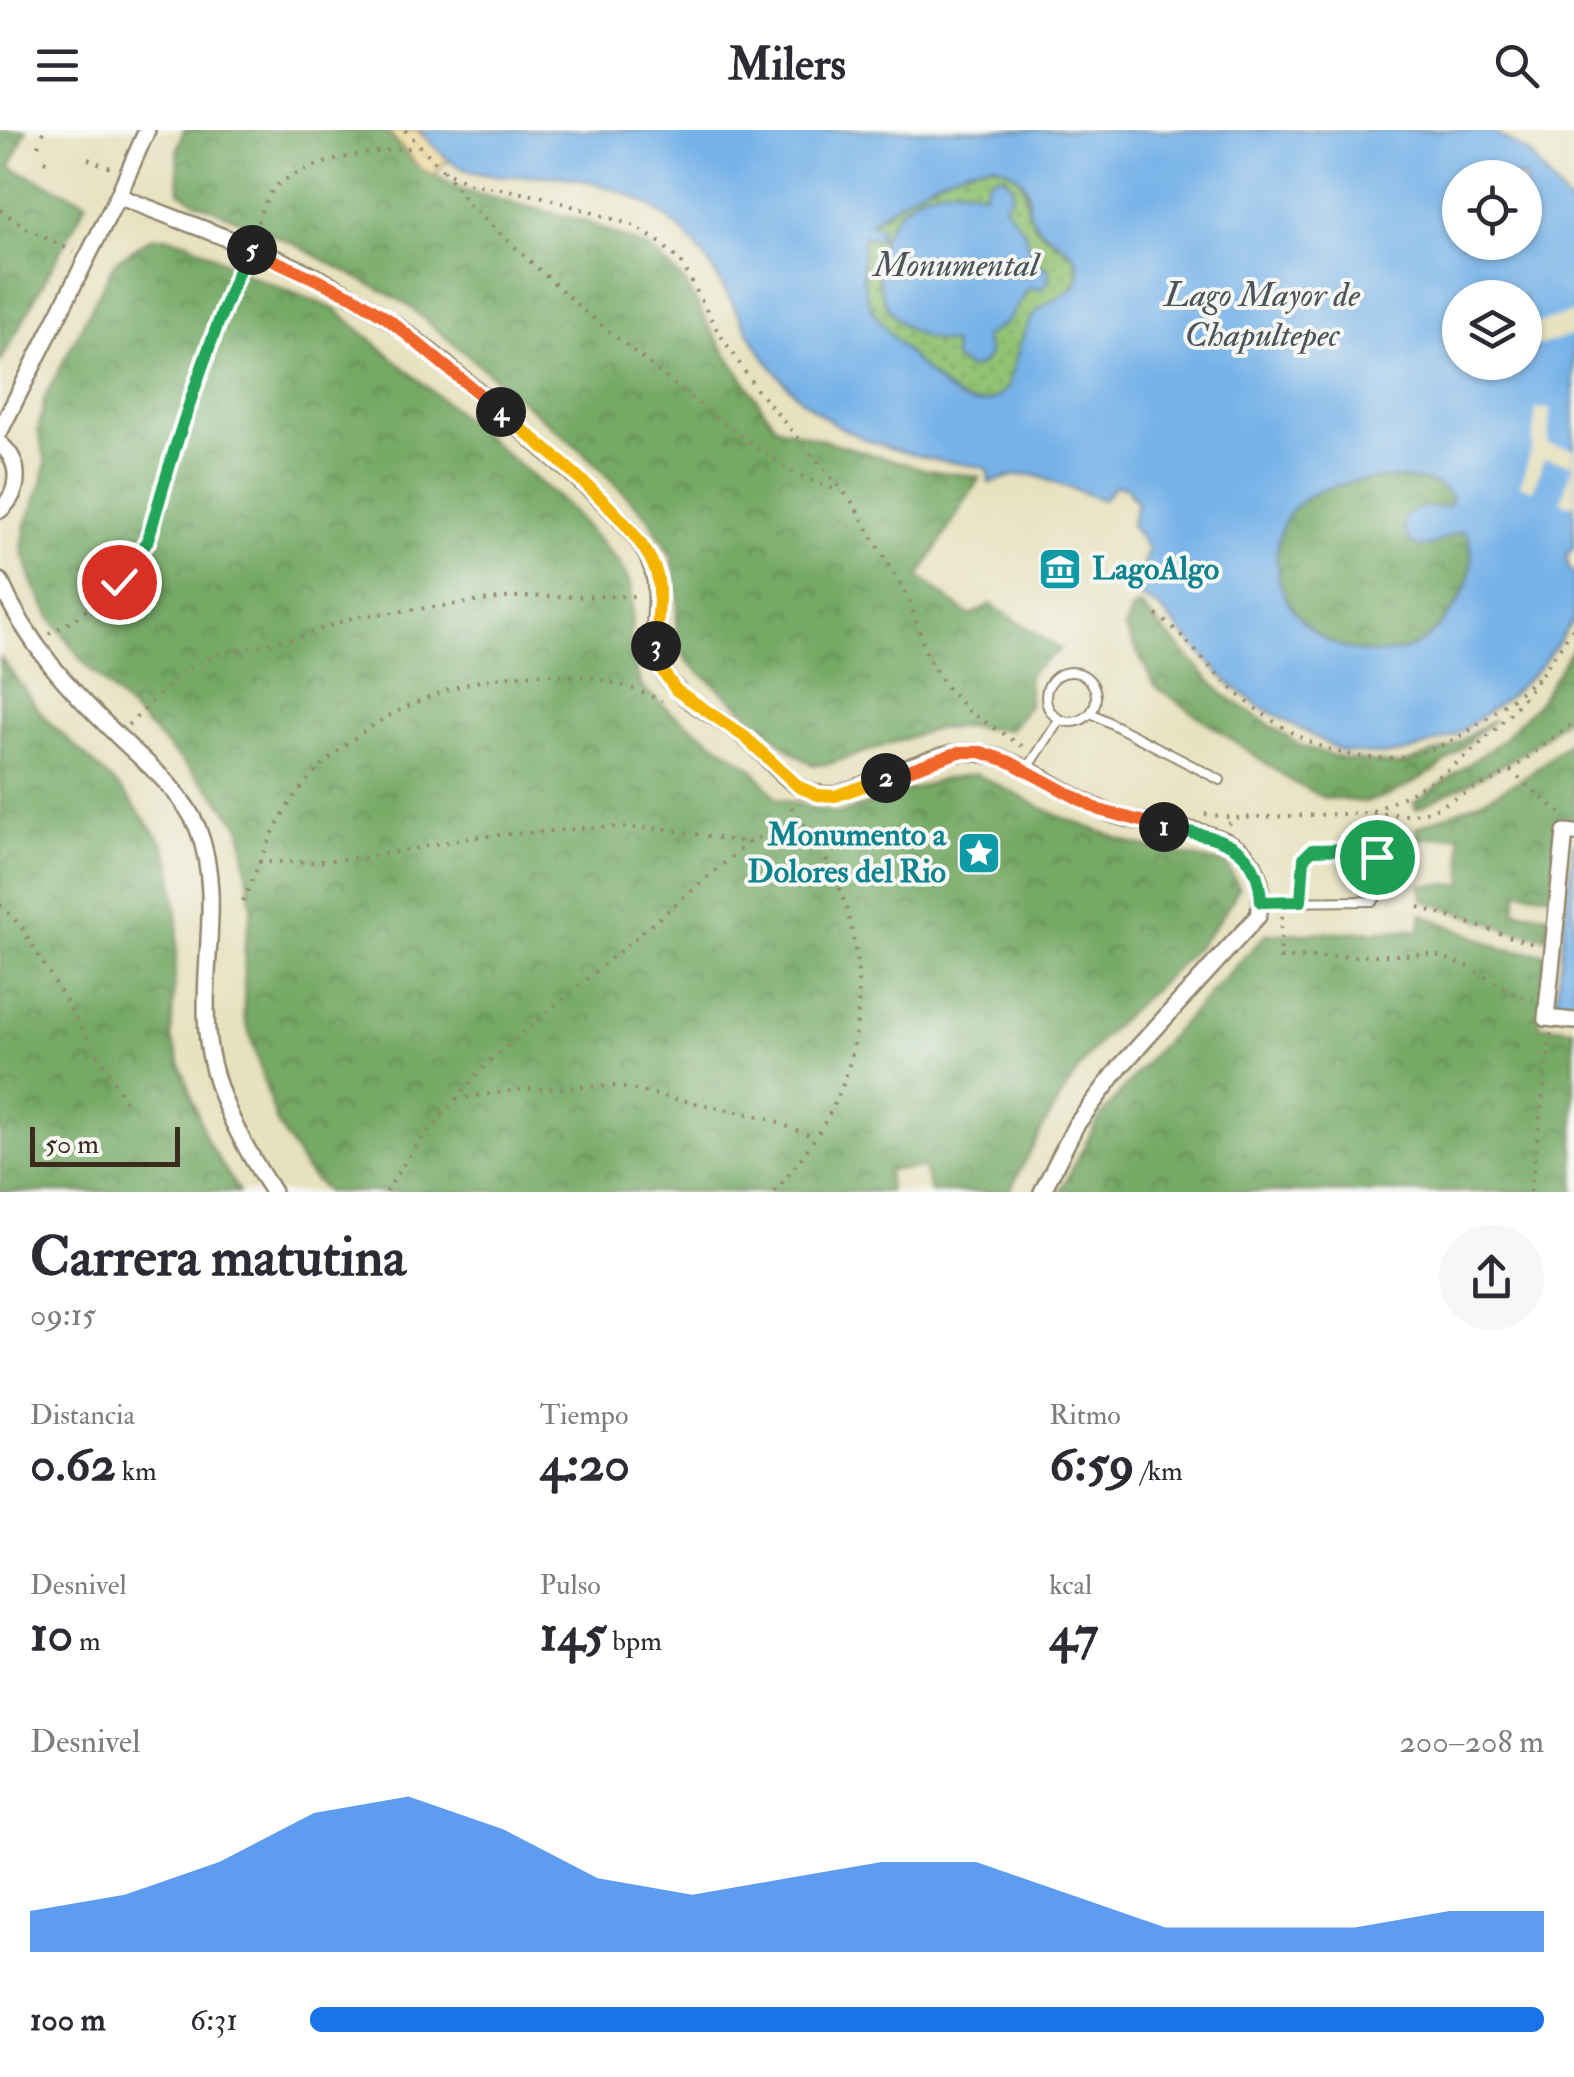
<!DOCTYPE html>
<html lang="es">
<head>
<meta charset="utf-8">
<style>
  body { margin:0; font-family:"IM FELL Double Pica",serif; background:#f7f7f7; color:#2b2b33; height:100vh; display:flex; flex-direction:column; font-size:38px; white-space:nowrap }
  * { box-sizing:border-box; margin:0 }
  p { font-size:32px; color:#7c7c81 }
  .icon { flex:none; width:55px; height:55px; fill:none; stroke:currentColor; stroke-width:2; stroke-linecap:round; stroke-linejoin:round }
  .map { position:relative; height:1062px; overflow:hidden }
  .side { display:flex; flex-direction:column; background:#fff; flex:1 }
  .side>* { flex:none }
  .tools { position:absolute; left:1442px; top:30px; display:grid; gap:20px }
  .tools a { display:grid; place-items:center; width:100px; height:100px; border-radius:50%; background:#fff; box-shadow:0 2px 8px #0004; font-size:50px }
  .scale { position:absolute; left:30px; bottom:25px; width:150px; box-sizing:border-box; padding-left:10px; border:5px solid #3b2a1e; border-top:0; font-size:28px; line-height:35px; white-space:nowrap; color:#3b2a1e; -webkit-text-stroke:8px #f6f6f2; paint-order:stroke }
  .pin { position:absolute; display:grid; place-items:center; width:85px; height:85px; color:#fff; margin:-42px; border:5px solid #fff; border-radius:50%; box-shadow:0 2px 10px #0007 }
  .km { position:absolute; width:50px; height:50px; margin:-25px; border-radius:50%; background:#222; color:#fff; font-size:28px; line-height:50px; text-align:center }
  .round { display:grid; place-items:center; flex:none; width:105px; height:105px; border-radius:52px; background:#f7f7f7 }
  .summary { display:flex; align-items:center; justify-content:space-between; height:170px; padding:0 30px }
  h1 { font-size:55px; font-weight:700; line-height:75px }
  .stats { display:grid; grid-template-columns:repeat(3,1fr); gap:15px; height:170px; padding:10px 30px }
  .stats div { display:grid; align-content:center }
  .stats b { font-size:50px; font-weight:700 }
  .stats small { font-size:28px; font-weight:400 }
  .stats p { font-size:28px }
  .chart { height:280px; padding:20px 30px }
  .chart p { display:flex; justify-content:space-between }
  .chart svg { width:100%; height:180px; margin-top:10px; fill:#1a73e8; opacity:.7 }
  ul { padding:0 30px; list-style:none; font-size:32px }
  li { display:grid; grid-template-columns:160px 120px 1fr; align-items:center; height:75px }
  li i { height:25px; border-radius:12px; background:#1a73e8 }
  header { display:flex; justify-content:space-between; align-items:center; height:130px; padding:0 30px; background:#fff; font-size:45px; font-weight:700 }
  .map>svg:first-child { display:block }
  .grass { fill:url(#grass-dots); stroke:#667648; stroke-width:2.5 }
  .forest { fill:url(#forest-crowns); stroke:#586a42; stroke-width:2.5 }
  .sand { fill:url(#sand-dots); stroke:#94825e; stroke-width:2.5 }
  .water { fill:#76b2e8; stroke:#586e83; stroke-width:2.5; fill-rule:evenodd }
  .pier { fill:#e7e1be }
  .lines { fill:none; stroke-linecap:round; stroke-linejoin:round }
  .lane-casing { stroke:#91866e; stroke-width:12 }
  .street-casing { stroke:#91866e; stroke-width:20 }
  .path { stroke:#91866e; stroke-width:4; stroke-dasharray:2.5 8; stroke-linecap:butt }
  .lane { stroke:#fff; stroke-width:8 }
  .street { stroke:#fff; stroke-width:15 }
  .split-1-casing { stroke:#fff; stroke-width:20 }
  .split-2-casing { stroke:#fff; stroke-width:20 }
  .split-3-casing { stroke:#fff; stroke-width:20 }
  .split-4-casing { stroke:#fff; stroke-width:20 }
  .split-5-casing { stroke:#fff; stroke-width:20 }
  .split-6-casing { stroke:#fff; stroke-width:20 }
  .split-7-casing { stroke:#fff; stroke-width:20 }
  .split-1 { stroke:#22a559; stroke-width:12 }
  .split-2 { stroke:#f0652b; stroke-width:12 }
  .split-3 { stroke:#f5b400; stroke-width:12 }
  .split-4 { stroke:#f5b400; stroke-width:12 }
  .split-5 { stroke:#f0652b; stroke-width:12 }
  .split-6 { stroke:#22a559; stroke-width:12 }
  .split-7 { stroke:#22a559; stroke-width:12 }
  .labels { text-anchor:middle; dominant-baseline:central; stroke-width:8; stroke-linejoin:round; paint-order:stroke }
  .culture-label { font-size:32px; font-weight:bold; fill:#0d838f; stroke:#f6f6f2; text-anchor:start }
  .water-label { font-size:35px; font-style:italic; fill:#4d535b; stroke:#f6f6f2 }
</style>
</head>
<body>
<header><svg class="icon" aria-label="menu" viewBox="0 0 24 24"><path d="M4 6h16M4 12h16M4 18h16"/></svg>Milers<svg class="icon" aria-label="search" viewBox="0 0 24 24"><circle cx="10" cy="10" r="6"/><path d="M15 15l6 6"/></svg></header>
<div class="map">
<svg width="1574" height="1062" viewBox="0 0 1574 1062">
  <defs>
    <pattern id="grass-dots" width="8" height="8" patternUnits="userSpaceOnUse" patternTransform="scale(2.5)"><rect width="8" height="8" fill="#92c373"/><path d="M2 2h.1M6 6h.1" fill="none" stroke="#789f5e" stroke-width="1.8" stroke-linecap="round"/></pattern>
    <pattern id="forest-crowns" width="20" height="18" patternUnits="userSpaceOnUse" patternTransform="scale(2.5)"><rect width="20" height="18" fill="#75a965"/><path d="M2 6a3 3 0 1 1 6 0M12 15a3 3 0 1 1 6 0" fill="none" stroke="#618a53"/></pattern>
    <pattern id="sand-dots" width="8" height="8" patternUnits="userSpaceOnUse" patternTransform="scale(2.5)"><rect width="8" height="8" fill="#eeda9e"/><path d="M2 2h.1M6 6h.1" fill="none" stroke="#cdbb88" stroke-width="1.8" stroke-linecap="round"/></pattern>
  </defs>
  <rect width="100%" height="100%" fill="#f6f6f2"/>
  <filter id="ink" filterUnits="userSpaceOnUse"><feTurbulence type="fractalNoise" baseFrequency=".01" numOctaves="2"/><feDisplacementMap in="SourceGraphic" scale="20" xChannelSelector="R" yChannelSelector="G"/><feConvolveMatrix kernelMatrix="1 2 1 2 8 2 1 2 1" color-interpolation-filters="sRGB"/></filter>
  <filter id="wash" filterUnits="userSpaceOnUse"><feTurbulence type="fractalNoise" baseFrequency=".0048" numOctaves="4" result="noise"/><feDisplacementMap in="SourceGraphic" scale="40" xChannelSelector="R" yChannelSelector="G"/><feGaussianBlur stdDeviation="2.25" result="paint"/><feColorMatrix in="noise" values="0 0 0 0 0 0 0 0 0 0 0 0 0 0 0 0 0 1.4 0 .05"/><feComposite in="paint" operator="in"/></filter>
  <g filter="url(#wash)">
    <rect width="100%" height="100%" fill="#e7e1be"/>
    <path class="grass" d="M 993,34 C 1041,48 1015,70 1037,97 C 1050,112 1076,117 1078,138 C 1082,164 1052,165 1043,181 C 1034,196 1022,211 1016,227 C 1012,238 1013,254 1004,263 C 993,273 975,276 962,270 C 943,261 898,215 884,197 C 864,174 850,126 867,97 C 871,91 878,87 884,83 C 916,59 953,36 993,34 Z"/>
    <path class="forest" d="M 0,0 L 26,0 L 10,37 L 87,72 L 0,233 Z
      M 184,0 L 383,0 L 420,38 L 465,61 L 584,91 L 650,119 L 685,152 L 714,205 L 775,296 L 927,340 L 980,347 L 919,447 L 970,486 L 990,474 L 1060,519 L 1028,544 L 1029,575 L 1010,600 L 969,597 L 934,599 L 829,634 L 813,635 L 795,624 L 686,530 L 676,502 L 678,467 L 672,428 L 648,387 L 583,322 L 405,173 L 296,115 L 196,72 L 179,61 L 177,20 Z
      M 167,107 L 188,112 L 253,147 L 335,179 L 565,374 L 619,433 L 631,455 L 632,491 L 629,523 L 642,557 L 672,583 L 753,639 L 777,669 L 839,684 L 943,649 L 976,644 L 1059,686 L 1133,714 L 1226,734 L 1239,757 C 1211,818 1146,860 1101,910 C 1067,950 1033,1015 1009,1062 L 931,1062 L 924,1038 L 887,1040 L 889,1062 L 326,1062 L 305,1039 L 277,993 L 244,885 L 245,814 L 252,778 L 241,698 L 214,663 L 85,534 L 50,487 L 32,451 L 22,419 L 26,394 L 43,350 L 46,331 L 38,301 L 45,267 L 115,132 L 151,108 Z
      M 1393,348 C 1415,350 1438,348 1452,368 L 1447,378 L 1414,380 L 1404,388 L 1433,415 L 1446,405 L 1463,401 L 1468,405 C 1478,436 1469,459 1450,483 C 1440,497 1426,513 1410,518 C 1340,542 1262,482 1279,407 C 1282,395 1288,382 1298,374 C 1324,352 1361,351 1393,348 Z
      M 1140,475 L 1223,564 L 1301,616 L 1344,629 L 1401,635 L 1451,617 L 1494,589 L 1436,640 L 1390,665 L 1365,672 L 1324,668 L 1294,653 L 1155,556 L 1125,498 L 1131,481 Z
      M 1574,515 L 1574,579 C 1528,629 1474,649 1416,679 L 1414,673 L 1501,611 L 1537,574 Z
      M 0,527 L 46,589 L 123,661 L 163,713 L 171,734 L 178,794 L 171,907 L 207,1011 L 239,1062 L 0,1062 Z
      M 1574,608 L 1574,695 L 1560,694 L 1551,765 L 1518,761 L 1515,781 L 1549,784 L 1547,807 L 1513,801 L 1423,770 L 1421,755 L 1464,754 L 1460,705 L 1418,709 L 1417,697 L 1487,668 L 1530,644 Z
      M 1422,784 L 1504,819 L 1546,824 L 1539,895 L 1574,899 L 1574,1062 L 1060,1062 L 1100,987 L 1152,925 L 1266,804 L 1420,800 Z"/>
    <path class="sand" d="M 396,0 L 417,0 L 450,31 L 443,33 L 435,46 L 420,38 L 388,2 Z"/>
    <path class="water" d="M 419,0 L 1489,0 L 1530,24 L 1574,81 L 1574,418 L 1566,425 L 1569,439 L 1574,443 L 1574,489 L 1541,536 L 1507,568 L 1454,606 L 1408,622 L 1387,625 L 1342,622 L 1256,574 L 1228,552 L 1161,480 L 1136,464 L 1148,418 L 1131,395 L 1137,374 L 1126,357 L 1115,355 L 1103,370 L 1034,345 L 1016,345 L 989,353 L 988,341 L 983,337 C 870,322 799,296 743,192 C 719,148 698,107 655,79 C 623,59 585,47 548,46 C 521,45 491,49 465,39 C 446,31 432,15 419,0 ZM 994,34 C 1008,39 1024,46 1028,63 C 1029,71 1027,78 1031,86 C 1040,108 1073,113 1078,135 C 1086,165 1048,167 1035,183 C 1020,204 1015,233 1008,257 C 999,269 984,276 968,272 C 944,265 880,198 870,175 C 861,152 860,130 864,106 L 879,109 L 881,97 L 869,93 C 907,67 946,37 994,34 ZM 1460,48 L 1525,48 L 1525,112 L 1460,112 ZM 1460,168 L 1525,168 L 1525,232 L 1460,232 ZM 1393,348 C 1415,350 1438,348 1452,368 L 1447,377 L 1425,377 L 1414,380 L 1404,388 C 1403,398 1404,404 1410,411 C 1426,428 1445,403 1463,401 L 1468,405 C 1478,436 1469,459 1450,484 C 1439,497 1426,513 1410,518 C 1339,542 1262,482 1279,407 C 1282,395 1288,382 1298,374 C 1324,352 1361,351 1393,348 Z
      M 1000,45 C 1017,52 1015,65 1004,75 L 1025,102 L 1032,133 L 1047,137 L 1050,149 L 1042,159 L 1029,158 L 1007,192 L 984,207 L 989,225 L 981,235 L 969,239 L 954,229 L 953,213 C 833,205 866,26 984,63 L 988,50 Z
      M 1573,711 L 1574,711 L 1574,880 L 1555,878 Z"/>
    <path class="pier" d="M 1574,182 L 1574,205 L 1530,218 L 1525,197 Z
      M 1536,279 L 1550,279 L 1548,314 L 1574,319 L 1574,376 L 1561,372 L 1572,334 L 1545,328 L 1533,360 L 1520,355 L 1532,318 Z"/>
  </g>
  <g filter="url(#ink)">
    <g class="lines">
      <g class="lane-casing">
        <path id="lane" d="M1046 567a25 25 0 1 1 50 0a25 25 0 1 1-50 0Z
          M 1091,583 L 1220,650
          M 1026,641 L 1060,589
          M 1262,772 L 1373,771 C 1387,757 1383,744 1377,727 L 1353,719 L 1313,720 L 1304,729 L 1301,771"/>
      </g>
      <g class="street-casing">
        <path id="street" d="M 118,66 C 197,98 282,125 355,168 C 416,204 479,263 533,310 C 568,341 608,371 637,409 C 676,460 641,497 662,539 C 678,572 716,584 743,606 C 763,621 778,644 799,657 C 810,664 823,665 835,665 C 868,655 935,622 966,622 C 1018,622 1064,667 1112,684 C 1149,697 1215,696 1243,722 C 1261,739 1264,763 1258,786 L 1120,937 L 1076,995 L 1042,1062
          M 0,301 L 118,66 L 147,0
          M 0,314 C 22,332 21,362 0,380
          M 0,451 C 27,514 70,560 119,607 C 146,633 183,662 198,699 C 223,764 201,834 207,902 C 212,960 242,1014 273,1062
          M 1574,703 L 1565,702 L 1546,888 L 1574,891"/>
      </g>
      <path class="path" d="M 405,0 L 443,40 L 469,53 L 543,67 L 632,95 L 661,113 L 683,135 L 716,198 L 757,260 L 852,372 L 909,470 L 928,529 L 946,557 L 969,581 L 1025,618
        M 42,4 L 45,0
        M 38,16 L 40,10
        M 88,29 L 111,38
        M 44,31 L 49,34
        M 444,40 L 469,75 L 584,181 L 706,280 L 795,344 L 841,362
        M 0,80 L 26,98 L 74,122
        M 254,102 C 260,86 266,63 280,53 C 319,27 373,22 418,17
        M 1156,485 C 1185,503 1203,533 1228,555 C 1291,612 1367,653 1451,611 C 1482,595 1510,570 1538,547
        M 49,504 L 75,489 L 119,452 L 147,412 L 186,275 L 242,134
        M 128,595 L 185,540 L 215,525 L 299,507 L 354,487 L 514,467 L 641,466
        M 1510,641 L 1564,686
        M 1373,681 C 1471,638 1517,585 1574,496
        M 1205,684 L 1236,688
        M 1228,694 L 1236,688 L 1369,683 L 1407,685 L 1430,681 L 1510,641 L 1574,592
        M 258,732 L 313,732 L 375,726 L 473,707 L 600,697 L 666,699 L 748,713 L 799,688
        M 243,771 C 262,729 276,685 307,651 C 395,555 541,512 662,571
        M 0,775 L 21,796 L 126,972
        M 1419,777 L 1539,816
        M 1282,786 L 1280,828 L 1433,824 L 1469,837 L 1516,865 L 1533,869
        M 456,969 L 524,959 L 616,956 L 766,988 L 814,1007
        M 386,1062 L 412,1021 L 487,933 L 748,713
        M 775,1062 C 797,1034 819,1006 835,973 C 869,901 865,807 829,735 C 818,712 801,691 787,671
        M 1530,1062 L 1551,903"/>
      <use href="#lane" class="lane"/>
      <use href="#street" class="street"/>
    </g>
  </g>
  <g class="lines" filter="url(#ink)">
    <g class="split-1-casing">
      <path id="split-1" d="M 1164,697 C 1214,707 1259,710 1261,772 L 1301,771 L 1304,728 L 1312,720 L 1354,719 L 1377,727"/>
    </g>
    <g class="split-2-casing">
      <path id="split-2" d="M 886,648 L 959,622 L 981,622 L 1010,632 L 1099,680 L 1164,697"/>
    </g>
    <g class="split-3-casing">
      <path id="split-3" d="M 656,516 L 662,540 L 676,560 L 745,607 L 799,657 L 818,665 L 835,666 L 886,648"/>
    </g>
    <g class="split-4-casing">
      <path id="split-4" d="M 501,282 C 543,317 643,394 657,445 C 662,467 656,493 656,516"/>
    </g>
    <g class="split-5-casing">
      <path id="split-5" d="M 252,120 L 354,167 L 388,189 L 501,282"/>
    </g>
    <g class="split-6-casing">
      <path id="split-6" d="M 152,396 C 179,299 209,211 248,118 L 252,120"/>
    </g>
    <g class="split-7-casing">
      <path id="split-7" d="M 119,452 L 147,412 L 152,396"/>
    </g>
    <use href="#split-1" class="split-1"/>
    <use href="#split-2" class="split-2"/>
    <use href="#split-3" class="split-3"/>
    <use href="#split-4" class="split-4"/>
    <use href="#split-5" class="split-5"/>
    <use href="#split-6" class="split-6"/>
    <use href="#split-7" class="split-7"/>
  </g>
  <defs>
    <g id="museum-square" transform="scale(2.25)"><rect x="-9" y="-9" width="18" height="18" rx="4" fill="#0f9aa8" stroke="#f6f6f2"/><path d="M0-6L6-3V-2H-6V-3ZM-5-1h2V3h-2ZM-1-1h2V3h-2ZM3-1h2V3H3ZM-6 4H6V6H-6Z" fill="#fff"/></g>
    <g id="sight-square" transform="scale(2.25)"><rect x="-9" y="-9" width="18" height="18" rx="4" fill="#0f9aa8" stroke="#f6f6f2"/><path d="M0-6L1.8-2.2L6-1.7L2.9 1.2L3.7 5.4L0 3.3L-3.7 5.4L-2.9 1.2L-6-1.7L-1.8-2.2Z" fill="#fff"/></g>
  </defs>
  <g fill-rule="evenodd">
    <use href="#museum-square" x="1060" y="439"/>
    <use href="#sight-square" x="979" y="723"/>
  </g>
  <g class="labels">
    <g class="culture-label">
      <text x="1092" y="439">LagoAlgo</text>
      <text x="946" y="705" text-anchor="end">Monumento a<tspan x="946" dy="37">Dolores del Rio</tspan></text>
    </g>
    <g class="water-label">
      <text x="956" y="135">Monumental</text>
      <text x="1262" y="165">Lago Mayor de<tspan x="1262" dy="40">Chapultepec</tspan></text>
    </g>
  </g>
</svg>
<div class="tools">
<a><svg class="icon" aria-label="locate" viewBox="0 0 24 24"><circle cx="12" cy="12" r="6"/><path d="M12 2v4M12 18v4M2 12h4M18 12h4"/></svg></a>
<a><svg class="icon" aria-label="layers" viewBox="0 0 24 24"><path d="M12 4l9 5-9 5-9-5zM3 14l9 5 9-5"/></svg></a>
</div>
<div class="scale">50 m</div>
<div class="pin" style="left:1377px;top:727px;background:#1e9e55"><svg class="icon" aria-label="arrive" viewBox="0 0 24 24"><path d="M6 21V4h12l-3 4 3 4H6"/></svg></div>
<div class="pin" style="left:119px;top:452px;background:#d93025"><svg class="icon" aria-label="check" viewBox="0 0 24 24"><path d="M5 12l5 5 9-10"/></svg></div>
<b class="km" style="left:1164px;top:697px">1</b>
<b class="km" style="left:886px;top:648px">2</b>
<b class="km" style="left:656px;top:516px">3</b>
<b class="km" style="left:501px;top:282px">4</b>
<b class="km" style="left:252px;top:120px">5</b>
</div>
<section class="side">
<div class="summary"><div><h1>Carrera matutina</h1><p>09:15</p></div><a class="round"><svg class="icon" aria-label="share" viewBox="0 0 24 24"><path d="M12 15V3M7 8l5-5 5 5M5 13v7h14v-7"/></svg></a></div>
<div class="stats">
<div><p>Distancia</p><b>0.62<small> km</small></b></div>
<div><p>Tiempo</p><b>4:20</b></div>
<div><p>Ritmo</p><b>6:59<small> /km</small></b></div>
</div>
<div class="stats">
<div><p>Desnivel</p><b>10<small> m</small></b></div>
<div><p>Pulso</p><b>145<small> bpm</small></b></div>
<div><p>kcal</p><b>47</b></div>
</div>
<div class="chart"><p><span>Desnivel</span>200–208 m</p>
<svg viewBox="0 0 160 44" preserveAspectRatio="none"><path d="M0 44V34L10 30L20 22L30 10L40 6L50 14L60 26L70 30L80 26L90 22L100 22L110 30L120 38L130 38L140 38L150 34L160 34V44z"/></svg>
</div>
<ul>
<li><b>100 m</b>6:31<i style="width:100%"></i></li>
</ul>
</section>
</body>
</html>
